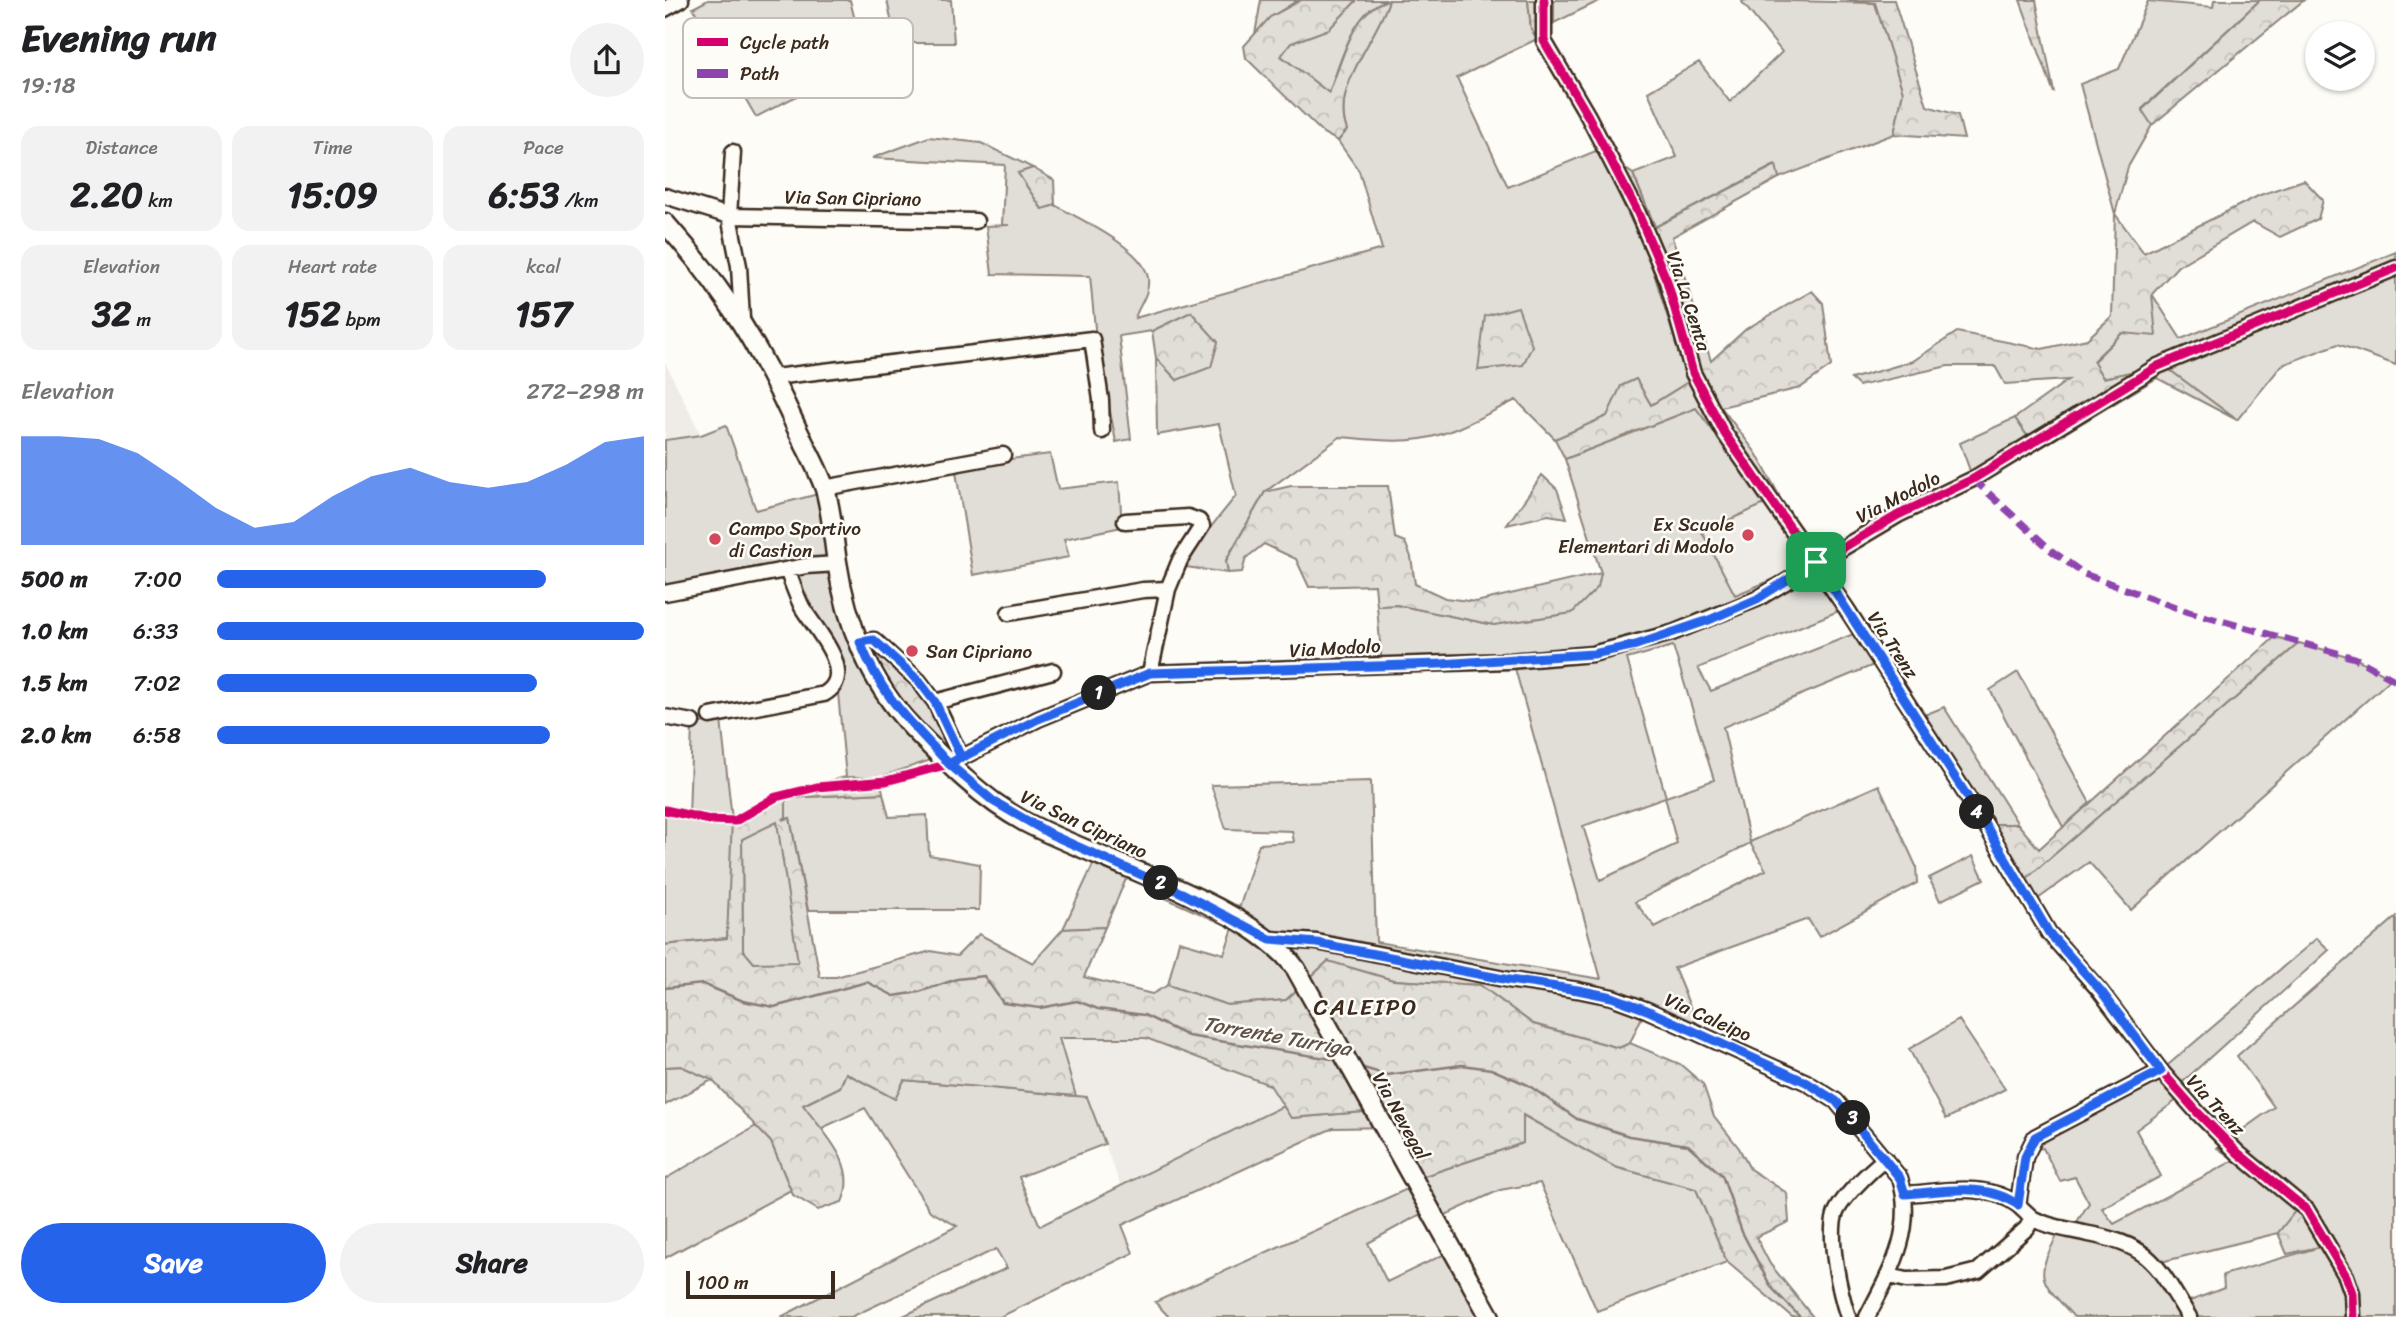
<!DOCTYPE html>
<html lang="en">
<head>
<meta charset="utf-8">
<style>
  body { margin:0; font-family:Sriracha,sans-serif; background:#f2f2f2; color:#202124; height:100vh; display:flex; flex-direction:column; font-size:26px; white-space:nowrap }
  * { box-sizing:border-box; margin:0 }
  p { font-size:23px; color:#757577 }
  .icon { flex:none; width:38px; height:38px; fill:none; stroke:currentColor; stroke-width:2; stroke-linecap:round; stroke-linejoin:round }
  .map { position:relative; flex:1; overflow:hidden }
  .sheet { display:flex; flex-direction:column; background:#fff; width:665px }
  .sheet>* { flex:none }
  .tools { position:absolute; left:1640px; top:21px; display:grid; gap:14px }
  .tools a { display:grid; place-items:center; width:70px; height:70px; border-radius:50%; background:#fff; box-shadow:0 2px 5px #0004; font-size:35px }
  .scale { position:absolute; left:21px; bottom:18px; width:149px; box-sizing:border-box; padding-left:7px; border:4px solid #3b2a1e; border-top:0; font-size:19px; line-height:24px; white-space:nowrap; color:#3b2a1e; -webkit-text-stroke:5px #fdfcf7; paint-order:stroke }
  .pin { position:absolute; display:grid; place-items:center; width:60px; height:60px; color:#fff; margin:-30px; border-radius:14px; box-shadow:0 4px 10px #0006 }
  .km { position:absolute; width:35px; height:35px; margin:-18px; border-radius:50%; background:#222; color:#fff; font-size:19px; line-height:35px; text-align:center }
  .round { display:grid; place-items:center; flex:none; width:74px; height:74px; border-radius:37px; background:#f2f2f2 }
  .headline { display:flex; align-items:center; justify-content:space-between; height:119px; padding:0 21px }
  h1 { font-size:38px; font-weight:800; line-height:52px }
  .figures { display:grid; grid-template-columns:repeat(3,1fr); gap:10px; height:119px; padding:7px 21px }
  .figures div { display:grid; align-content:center; border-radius:18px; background:#f2f2f2; text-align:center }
  .figures b { font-size:35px; font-weight:800 }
  .figures small { font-size:19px; font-weight:400 }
  .figures p { font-size:19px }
  .chart { height:196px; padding:14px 21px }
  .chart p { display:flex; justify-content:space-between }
  .chart svg { width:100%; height:126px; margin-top:7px; fill:#2563eb; opacity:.7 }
  .action { display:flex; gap:14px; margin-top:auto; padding:14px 21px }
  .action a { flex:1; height:80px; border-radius:42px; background:#2563eb; color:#fff; font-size:28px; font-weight:800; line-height:80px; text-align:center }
  .action a+a { background:#f2f2f2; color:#202124 }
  ul { padding:0 21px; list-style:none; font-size:23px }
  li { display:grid; grid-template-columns:112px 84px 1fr; align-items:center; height:52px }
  li i { height:18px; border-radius:9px; background:#2563eb }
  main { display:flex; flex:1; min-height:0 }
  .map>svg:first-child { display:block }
  .built { fill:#efece7 }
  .grass { fill:#e1ded7; stroke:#8e847a; stroke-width:2; fill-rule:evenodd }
  .forest { fill:url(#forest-crowns); stroke:#8e847a; stroke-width:2; fill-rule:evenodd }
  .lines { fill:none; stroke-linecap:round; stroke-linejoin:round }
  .stream { stroke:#887d74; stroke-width:2.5 }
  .minor-casing { stroke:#3b2a1e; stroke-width:19 }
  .major-casing { stroke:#3b2a1e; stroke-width:23 }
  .minor { stroke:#fdfcf7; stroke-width:14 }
  .major { stroke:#fdfcf7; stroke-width:18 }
  .quiet { stroke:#8e44ad; stroke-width:7; stroke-dasharray:14 7; stroke-linecap:butt }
  .cycleway-casing { stroke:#fdfcf7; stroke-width:13 }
  .cycleway { stroke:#d6006c; stroke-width:9 }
  .route-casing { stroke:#fff; stroke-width:14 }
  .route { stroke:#2563eb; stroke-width:9 }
  .poi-dot { fill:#d1495b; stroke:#fdfcf7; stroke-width:2.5 }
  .labels { text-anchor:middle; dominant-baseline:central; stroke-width:5; stroke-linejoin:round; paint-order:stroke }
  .street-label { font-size:19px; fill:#3b2a1e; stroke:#fdfcf7 }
  .poi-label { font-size:19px; fill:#3b2a1e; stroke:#fdfcf7; text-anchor:start }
  .water-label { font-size:21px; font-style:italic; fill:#615349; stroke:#fdfcf7 }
  .quarter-label { font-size:23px; letter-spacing:2px; fill:#3b2a1e; stroke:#fdfcf7 }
  .key { fill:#fdfcf7; stroke:#c3bdb6; stroke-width:2 }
  .key-label { font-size:19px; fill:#3b2a1e }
</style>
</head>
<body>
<main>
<section class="sheet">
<div class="headline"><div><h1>Evening run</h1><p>19:18</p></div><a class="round"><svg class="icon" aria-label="share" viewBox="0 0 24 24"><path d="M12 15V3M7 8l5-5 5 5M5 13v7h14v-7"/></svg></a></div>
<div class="figures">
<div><p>Distance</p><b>2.20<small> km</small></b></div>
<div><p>Time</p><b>15:09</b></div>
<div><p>Pace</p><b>6:53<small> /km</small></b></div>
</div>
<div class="figures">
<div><p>Elevation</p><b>32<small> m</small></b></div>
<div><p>Heart rate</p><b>152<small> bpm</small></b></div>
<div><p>kcal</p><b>157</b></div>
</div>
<div class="chart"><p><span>Elevation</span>272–298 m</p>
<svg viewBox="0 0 160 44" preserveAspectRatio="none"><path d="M0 44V6L10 6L20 7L30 12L40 21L50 31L60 38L70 36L80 27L90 20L100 17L110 22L120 24L130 22L140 16L150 8L160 6V44z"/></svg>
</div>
<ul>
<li><b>500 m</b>7:00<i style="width:77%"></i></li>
<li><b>1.0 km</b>6:33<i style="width:100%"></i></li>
<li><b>1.5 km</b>7:02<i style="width:75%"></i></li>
<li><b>2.0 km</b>6:58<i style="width:78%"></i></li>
</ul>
<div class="action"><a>Save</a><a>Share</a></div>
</section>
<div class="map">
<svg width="1731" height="1317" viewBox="0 0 1731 1317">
  <defs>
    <pattern id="forest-crowns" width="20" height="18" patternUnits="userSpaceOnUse" patternTransform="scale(1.75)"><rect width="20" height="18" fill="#e1ded7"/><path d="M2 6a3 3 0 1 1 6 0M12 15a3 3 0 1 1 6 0" fill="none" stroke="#c2bfb8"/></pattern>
  </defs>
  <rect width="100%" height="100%" fill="#fdfcf7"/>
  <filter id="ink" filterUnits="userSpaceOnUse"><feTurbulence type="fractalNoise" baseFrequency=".0143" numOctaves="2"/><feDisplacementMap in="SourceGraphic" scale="14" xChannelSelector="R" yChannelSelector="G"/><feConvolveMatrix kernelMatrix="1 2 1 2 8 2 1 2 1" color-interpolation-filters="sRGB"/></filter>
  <g filter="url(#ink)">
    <path class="built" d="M 0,362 L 36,435 L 0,440 Z
      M 1102,503 L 1151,562 L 1070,596 L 1037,532 Z
      M 393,1038 L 481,1038 L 605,1085 L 618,1106 L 456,1187 L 422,1097 L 411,1096 Z"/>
    <path class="grass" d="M 43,0 L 185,0 L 200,61 L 91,117 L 28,8 Z
      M 222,0 L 286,0 L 289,43 L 231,43 Z
      M 596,0 L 633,0 L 611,14 L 590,34 Z
      M 692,0 L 721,0 C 687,13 676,61 664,93 L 616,56 L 626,43 L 664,29 Z
      M 724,0 L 863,0 L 866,29 L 872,39 L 792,78 L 843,187 L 933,150 L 985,260 L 1023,382 L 986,405 L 971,379 L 956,386 L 943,416 L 890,439 L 851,400 C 821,414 789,434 756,439 C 729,443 701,439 675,437 L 600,492 L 561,560 L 563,573 L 514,566 L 571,496 L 554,424 L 492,435 L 491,358 L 512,380 L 526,312 L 487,331 L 454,336 L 466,439 L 451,442 L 431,339 L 425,276 L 327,274 L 321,226 L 344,225 L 337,225 L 340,165 L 207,158 L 264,137 L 316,143 L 368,168 L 353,173 L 377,209 L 390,205 C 414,219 479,248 483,278 C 485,294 474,305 470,318 L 717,249 L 694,171 L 673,141 L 682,130 C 665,87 712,40 724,0 Z
      M 889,0 L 936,0 L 889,23 Z
      M 1079,0 L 1210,3 L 1238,92 L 1229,134 L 1114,178 L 1110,165 L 990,227 L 968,174 L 1012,157 L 983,92 L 1034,62 L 1065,102 L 1117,52 L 1077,2 Z
      M 1549,0 L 1595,0 L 1477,109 L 1487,125 L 1463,167 L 1450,214 L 1415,84 L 1454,69 L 1483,1 L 1548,7 Z
      M 1731,252 L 1731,365 L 1673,344 L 1617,365 L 1572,420 L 1498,365 L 1438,378 L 1428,362 L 1457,333 L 1487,294 L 1516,339 Z
      M 1031,408 L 1102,503 L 1037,532 L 1070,595 L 1151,562 L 1181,608 L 1033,668 L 1046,691 L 1196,631 L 1216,662 L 1058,727 L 1085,842 L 1214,785 L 1251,866 L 1252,883 L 1154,937 L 1143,919 L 1009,968 L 1034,1028 L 981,1008 L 965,1043 L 954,1048 L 868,1024 L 814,985 L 728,980 L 663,961 L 621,1000 L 562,1005 L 503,985 L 514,941 L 559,954 L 568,928 L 500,898 L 505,887 L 575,906 L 594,844 L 629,842 L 627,831 L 561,829 L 546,785 L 706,781 L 711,942 L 936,979 L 848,661 L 717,666 L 712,606 L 732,605 L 829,625 L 936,573 L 900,459 ZM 1008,646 L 1049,780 L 1001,797 L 962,659 ZM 1000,797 L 1012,844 L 935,880 L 918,826 ZM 1085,843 L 1101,870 L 990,927 L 970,902 Z
      M 1350,418 L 1372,450 L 1312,481 L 1308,479 L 1295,443 Z
      M 61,425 L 91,510 L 165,491 L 192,617 L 217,676 L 286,745 L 284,754 L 215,777 L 181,777 L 172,683 L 123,570 L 0,596 L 0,440 L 36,435 Z
      M 385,454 L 393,489 L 454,482 L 457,527 L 399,539 L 404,557 L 308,575 L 290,466 Z
      M 1634,643 L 1690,658 L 1727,678 L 1466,910 L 1424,862 L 1366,904 L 1355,884 Z
      M 1353,672 L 1425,803 L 1398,827 L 1325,690 Z
      M 1279,707 L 1353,824 L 1320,824 L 1252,718 Z
      M 56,720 L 68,828 L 62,938 L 0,945 L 0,815 L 24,818 L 27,724 Z
      M 218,793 L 224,817 L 262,815 L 264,855 L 315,864 L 314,910 L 143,910 L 125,818 L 113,822 L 134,963 L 89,963 L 78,951 L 77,839 L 121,817 L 121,798 Z
      M 433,854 L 465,870 L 440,927 L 398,929 Z
      M 1308,856 L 1319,879 L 1275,901 L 1264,878 Z
      M 1731,917 L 1731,1317 L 1409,1317 C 1371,1276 1370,1278 1396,1228 L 1406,1231 L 1424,1203 L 1410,1177 L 1395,1181 L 1378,1148 L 1372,1149 L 1369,1130 L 1496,1071 L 1652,938 L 1664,950 L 1511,1088 L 1516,1097 L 1471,1130 L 1496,1176 L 1437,1208 L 1449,1224 L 1570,1160 L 1552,1148 L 1609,1107 L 1572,1056 ZM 1639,1200 L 1666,1244 L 1558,1275 L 1559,1288 L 1520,1303 L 1496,1262 L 1613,1233 Z
      M 1294,1020 L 1340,1089 L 1281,1119 L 1244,1049 Z
      M 16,1066 L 47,1080 L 0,1105 L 0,1067 Z
      M 181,1073 L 230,1099 L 239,1080 L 422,1097 L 440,1144 L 354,1177 L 375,1226 L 618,1106 L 627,1118 L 722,1110 L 729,1127 L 668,1128 L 457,1225 L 468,1253 L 335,1317 L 236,1317 L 342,1268 L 331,1249 L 186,1317 L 116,1317 L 292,1226 L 265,1211 L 200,1108 L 155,1129 L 138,1105 L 175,1087 Z
      M 857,1115 L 950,1167 L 1031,1189 L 1062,1262 L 932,1311 L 875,1183 L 835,1190 L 776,1217 L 770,1206 L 703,1243 L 722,1282 L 792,1248 L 829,1317 L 504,1317 L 490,1302 L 758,1182 L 756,1177 L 858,1143 Z
      M 91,1126 L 106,1142 L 126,1190 L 0,1258 L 0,1179 Z"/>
    <path class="forest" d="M 636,0 L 692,0 L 664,29 L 626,43 L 616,56 L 664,93 C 677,63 687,8 724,0 C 712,40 665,88 682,130 L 673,141 L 658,133 L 581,58 L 579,46 L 605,17 Z
      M 863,0 L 889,0 L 889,23 L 872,39 L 866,29 Z
      M 1181,0 L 1229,0 L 1262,106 L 1293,115 L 1299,139 L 1229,134 L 1238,92 L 1210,3 Z
      M 1355,0 L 1371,0 L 1389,93 Z
      M 1595,0 L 1639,0 L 1487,125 L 1477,110 Z
      M 933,150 L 968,174 L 990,227 L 1111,165 L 1114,178 L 1007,237 L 1046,361 L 1081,329 L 1147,291 L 1158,303 L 1166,366 L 1135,388 L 1056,407 L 1091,453 L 1114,495 L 1102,503 L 1031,408 L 900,459 L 890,439 L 942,416 L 956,386 L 971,379 L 986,405 L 1023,382 L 985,260 Z
      M 368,168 L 389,180 L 390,205 L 377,209 L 353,173 Z
      M 1639,180 L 1658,200 L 1653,219 L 1615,237 L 1588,222 L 1513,266 L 1487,294 L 1491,336 L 1457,333 L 1428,361 L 1438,378 L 1498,365 L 1572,420 L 1492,378 L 1372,450 L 1350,418 L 1403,380 L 1340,384 L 1330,366 L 1283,366 L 1194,386 L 1186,379 L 1248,361 L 1292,332 L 1377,349 L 1422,339 L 1447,316 L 1450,214 L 1479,253 L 1595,195 Z
      M 853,307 L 867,346 L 858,365 L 813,370 L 820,316 Z
      M 526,312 L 553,342 L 546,367 L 512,380 L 491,358 L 487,331 Z
      M 877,475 L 892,489 L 902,518 L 883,515 L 842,525 Z
      M 626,486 L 723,486 L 730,538 L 740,542 L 746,557 L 750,584 L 780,598 L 811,602 L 936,573 L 933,587 L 907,613 L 829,625 L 732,605 L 712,606 L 710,585 L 644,587 L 631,559 L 599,544 L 581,558 L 577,572 L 563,573 L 561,561 L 600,492 Z
      M 1610,637 L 1634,643 L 1355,884 L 1320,824 L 1353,824 L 1374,849 Z
      M 203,644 L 255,688 L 286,745 L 282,747 C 251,736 216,674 203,644 Z
      M 181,777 L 215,777 L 218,793 L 121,798 L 121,817 L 117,820 L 125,818 L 155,977 L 171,977 L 266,951 L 292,956 L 314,934 L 368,963 L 398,929 L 440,927 L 419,977 L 487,994 L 503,985 L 562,1005 L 621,1000 L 663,961 L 728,980 L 815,985 L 868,1024 L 954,1048 L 965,1043 L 1015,1064 L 1038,1084 L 1049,1116 L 1074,1148 L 1085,1169 L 1122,1193 L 1124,1222 L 1091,1237 L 1105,1264 L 1148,1317 L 1127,1317 L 1062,1262 L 1031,1189 L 950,1167 L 858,1115 L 858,1143 L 756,1177 L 722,1110 L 626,1118 L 605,1085 L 481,1038 L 394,1038 L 411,1096 L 239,1080 L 230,1099 L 181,1073 L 175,1087 L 138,1105 C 159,1134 194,1164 177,1202 L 153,1210 L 128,1195 L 106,1142 L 47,1080 L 16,1066 L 0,1067 L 0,945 L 62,938 L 67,819 L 121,798 L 128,789 ZM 112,822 L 133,962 L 89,963 L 78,950 L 77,839 Z
      M 1639,1200 L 1667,1244 L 1622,1254 L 1613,1233 Z"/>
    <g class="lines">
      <path class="stream" d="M 0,988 L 38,984 L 78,1001 L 109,1007 L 202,982 L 229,996 L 254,992 L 292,979 L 319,976 L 338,1003 L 375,1008 L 412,1001 L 433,1009 L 479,1015 L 523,1036 L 673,1060
        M 692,1066 L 722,1075 L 797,1065 L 826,1069 L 863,1085 L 912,1119 L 964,1136 L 1023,1145 L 1057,1175 L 1077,1232 L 1106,1287 L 1135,1317"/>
      <g class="minor-casing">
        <path id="minor" d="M 879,0 L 879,41 L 923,116 L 972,211 L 1002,281 L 1028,373 L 1060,434 L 1181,608 L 1320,824 L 1384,933 L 1435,991 L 1496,1071 L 1533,1113 L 1573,1153 L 1642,1210 L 1681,1276 L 1687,1293 L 1688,1317
          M 0,9 L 16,0
          M 68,152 L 64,216 L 74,266 L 77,319
          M 0,196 L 64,216 L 311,221
          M 109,377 L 427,339 L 436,400 L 437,431
          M 159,488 L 338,455
          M 460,521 L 523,517 L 534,521 L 537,526 L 515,560 L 503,589 L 485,673
          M 0,593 L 141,566 L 172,564
          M 344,613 L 478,590 L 503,589
          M 195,642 L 209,640 L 254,681 L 270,702 L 296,757
          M 270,702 L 388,671
          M 45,716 L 159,694 C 194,674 149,628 137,607 C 131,595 127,582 122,570
          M 0,717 L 27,722
          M 284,764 L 373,719 L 485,673 L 844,661 L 927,654 L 1007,633 L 1092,599 L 1233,515 L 1308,479 L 1493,366 L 1731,268
          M 605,939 L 652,942 L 844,980 L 913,990 L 947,997 L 982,1010 L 1141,1082 L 1171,1101 L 1235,1178 C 1251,1231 1225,1272 1202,1317
          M 1240,1194 C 1277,1192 1322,1181 1353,1205
          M 1367,1218 C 1383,1227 1402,1229 1419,1233 C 1486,1245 1491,1263 1524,1317
          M 1224,1276 L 1242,1280 L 1281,1279 L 1313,1271 L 1362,1228 L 1367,1218 L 1353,1205 L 1360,1157 L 1370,1137 L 1496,1071
          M 1183,1317 C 1175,1293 1163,1240 1170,1215 C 1175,1199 1206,1170 1220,1159"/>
      </g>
      <g class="major-casing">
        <path id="major" d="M 0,223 C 61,291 96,349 133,431 C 142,450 153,469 160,489 C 167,513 168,537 172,562 C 181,622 205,683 247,727 C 282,763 316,798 360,822 C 434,861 586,904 631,969 L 825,1317"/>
      </g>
      <use href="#minor" class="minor"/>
      <use href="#major" class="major"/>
      <path class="quiet" d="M 1308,479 L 1387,551 L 1419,574 L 1524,612 L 1690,658 L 1731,681"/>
      <g class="cycleway-casing">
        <path id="cycleway" d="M 879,0 L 879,41 L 923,116 L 972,211 L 1002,281 L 1028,373 L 1060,434 L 1181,608 L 1320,824 L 1384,933 L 1435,991 L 1496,1071 L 1533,1113 L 1573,1153 L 1642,1210 L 1681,1276 L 1687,1293 L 1688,1317
          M 0,810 L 45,820 L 70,821 L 111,797 L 152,787 L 221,781 L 284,764 L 373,719 L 485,673 L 844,661 L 927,654 L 971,645 L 1044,620 L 1092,599 L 1233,515 L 1308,479 L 1493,366 L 1731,268"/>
      </g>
      <use href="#cycleway" class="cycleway"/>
    </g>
  </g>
  <g class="lines" filter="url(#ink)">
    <g class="route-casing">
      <path id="route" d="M 1151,562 L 1092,599 L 1044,620 L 971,645 L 928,654 L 775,664 L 485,673 L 373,719 L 284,764 C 244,720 218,699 195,642 L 209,640 L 254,681 L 270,702 L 296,757 L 284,764 L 328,801 L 387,835 L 517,893 L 605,939 L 652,943 L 844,980 L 913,990 L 947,997 L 982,1010 L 1141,1082 L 1171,1101 L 1235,1178 L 1240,1194 C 1277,1192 1321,1181 1353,1205 L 1360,1157 L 1370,1137 L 1496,1071 L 1436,991 L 1384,933 L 1320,824 L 1151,562"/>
    </g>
    <use href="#route" class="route"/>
  </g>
  <g class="poi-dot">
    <circle cx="1083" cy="535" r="7"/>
    <circle cx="50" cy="539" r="7"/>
    <circle cx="247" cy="651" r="7"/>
  </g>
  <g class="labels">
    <g class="street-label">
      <text transform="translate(188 198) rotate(1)">Via San Cipriano</text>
      <text transform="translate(1024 301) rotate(72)">Via La Centa</text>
      <text transform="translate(1233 497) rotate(-27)">Via Modolo</text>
      <text transform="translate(1228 645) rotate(57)">Via Trenz</text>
      <text transform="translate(670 648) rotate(-3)">Via Modolo</text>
      <text transform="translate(419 824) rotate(25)">Via San Cipriano</text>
      <text transform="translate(1043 1017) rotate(24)">Via Caleipo</text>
      <text transform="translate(1551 1105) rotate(47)">Via Trenz</text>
      <text transform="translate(736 1116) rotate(61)">Via Nevegal</text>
    </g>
    <g class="poi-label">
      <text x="1069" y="524" text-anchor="end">Ex Scuole<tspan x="1069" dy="22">Elementari di Modolo</tspan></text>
      <text x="64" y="528">Campo Sportivo<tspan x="64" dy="22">di Castion</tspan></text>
      <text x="261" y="651">San Cipriano</text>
    </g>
    <g class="water-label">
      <text transform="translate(612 1036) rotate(10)">Torrente Turriga</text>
    </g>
    <g class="quarter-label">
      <text x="701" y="1007">CALEIPO</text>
    </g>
  </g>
  <rect x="18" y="18" width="230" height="80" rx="10" class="key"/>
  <rect x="32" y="38" width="31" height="8" fill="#d6006c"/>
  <rect x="32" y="69" width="31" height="9" fill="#8e44ad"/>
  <g class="key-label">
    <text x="75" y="49">Cycle path</text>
    <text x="75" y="80">Path</text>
  </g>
</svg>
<div class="tools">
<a><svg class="icon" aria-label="layers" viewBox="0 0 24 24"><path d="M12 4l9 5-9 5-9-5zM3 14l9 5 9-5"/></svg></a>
</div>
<div class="scale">100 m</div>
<div class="pin" style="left:1151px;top:562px;background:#1e9e55"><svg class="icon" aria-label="arrive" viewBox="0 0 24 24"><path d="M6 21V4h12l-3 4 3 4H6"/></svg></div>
<b class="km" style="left:434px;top:693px">1</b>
<b class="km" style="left:496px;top:883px">2</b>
<b class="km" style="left:1188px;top:1118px">3</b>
<b class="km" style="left:1312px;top:812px">4</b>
</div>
</main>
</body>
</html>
